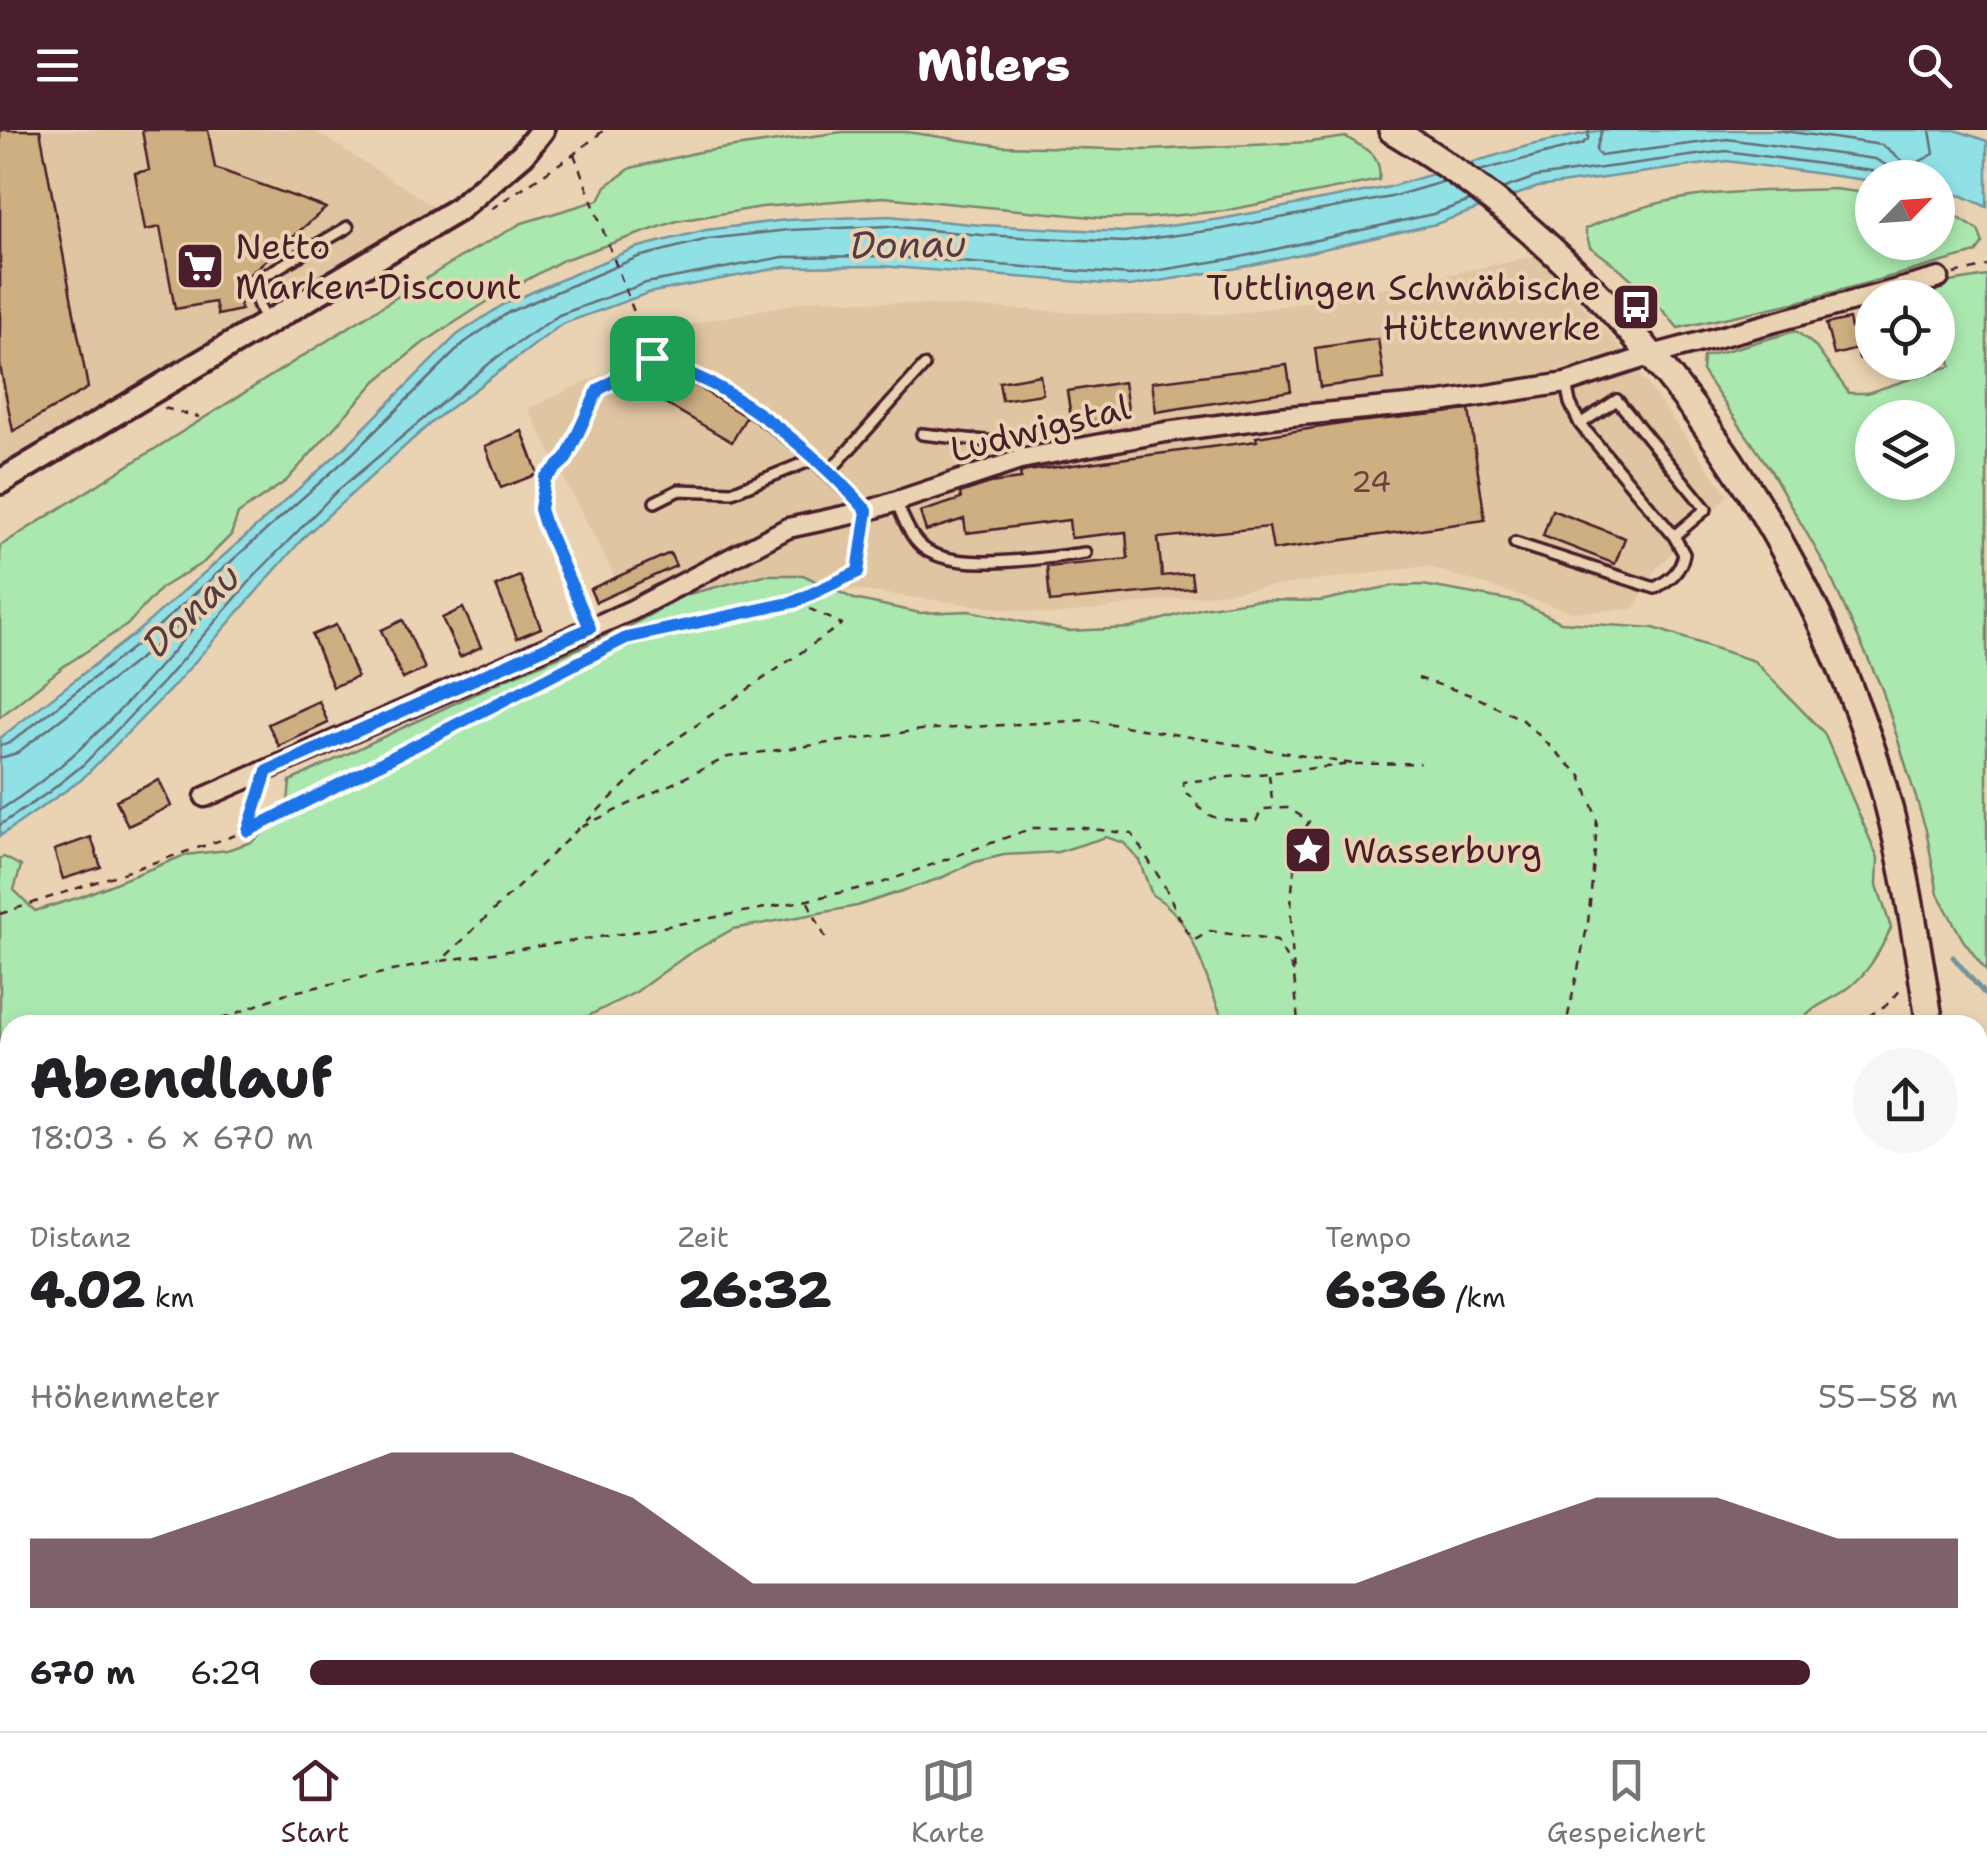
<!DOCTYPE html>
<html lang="de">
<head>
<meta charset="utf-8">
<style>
  body { margin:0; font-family:"Shantell Sans",sans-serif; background:#f6f6f6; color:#202124; height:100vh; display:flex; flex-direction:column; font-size:38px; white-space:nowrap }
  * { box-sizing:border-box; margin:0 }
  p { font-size:32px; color:#757577 }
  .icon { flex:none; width:55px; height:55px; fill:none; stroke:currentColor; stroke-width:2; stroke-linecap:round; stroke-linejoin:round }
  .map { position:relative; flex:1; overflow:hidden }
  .side { position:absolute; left:0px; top:885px; width:1988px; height:718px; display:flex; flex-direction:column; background:#fff; border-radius:30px 30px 0 0; box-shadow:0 5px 15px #0003 }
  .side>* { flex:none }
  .needle { width:65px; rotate:65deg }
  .tools { position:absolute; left:1855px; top:30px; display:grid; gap:20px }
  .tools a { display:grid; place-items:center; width:100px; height:100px; border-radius:50%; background:#fff; box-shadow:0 5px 15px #0003; font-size:50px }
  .pin { position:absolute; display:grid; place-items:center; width:85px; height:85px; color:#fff; margin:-42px; border-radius:20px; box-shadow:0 5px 15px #0006 }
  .round { display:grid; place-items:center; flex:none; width:105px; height:105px; border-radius:52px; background:#f6f6f6 }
  .head { display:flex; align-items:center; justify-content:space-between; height:170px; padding:0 30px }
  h1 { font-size:55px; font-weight:800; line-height:75px }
  .stats { display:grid; grid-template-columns:repeat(3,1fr); gap:15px; height:170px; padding:10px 30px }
  .stats div { display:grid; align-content:center }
  .stats b { font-size:50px; font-weight:800 }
  .stats small { font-size:28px; font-weight:400 }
  .stats p { font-size:28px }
  .chart { height:280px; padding:20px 30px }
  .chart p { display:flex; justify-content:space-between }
  .chart svg { width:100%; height:180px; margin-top:10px; fill:#4a1f2b; opacity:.7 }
  ul { padding:0 30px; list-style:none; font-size:32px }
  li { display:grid; grid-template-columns:160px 120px 1fr; align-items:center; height:75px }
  li i { height:25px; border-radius:12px; background:#4a1f2b }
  header { display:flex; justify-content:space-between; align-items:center; height:130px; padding:0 30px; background:#4a1f2b; color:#fff; font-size:45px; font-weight:800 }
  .dock { display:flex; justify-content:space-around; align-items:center; height:140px; border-top:2px solid #e0e0e0; background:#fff; font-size:28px; color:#757577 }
  .dock a { display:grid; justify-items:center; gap:5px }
  .dock .active { color:#4a1f2b }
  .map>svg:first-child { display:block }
  .built { fill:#dfc5a2 }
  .green { fill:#aae8af; stroke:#7a846d; stroke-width:2.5; fill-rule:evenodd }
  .water { fill:#90e1e6; stroke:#74939b; stroke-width:2.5 }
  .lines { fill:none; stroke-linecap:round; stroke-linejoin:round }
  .shore { stroke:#666d76; stroke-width:2.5 }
  .stream { stroke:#74939b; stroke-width:5 }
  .building { fill:#ceaf82; stroke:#4a1f2b; stroke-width:2.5 }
  .service-casing { stroke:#4a1f2b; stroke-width:16 }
  .minor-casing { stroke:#4a1f2b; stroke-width:25 }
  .tertiary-casing { stroke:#4a1f2b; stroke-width:30 }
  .secondary-casing { stroke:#4a1f2b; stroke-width:32 }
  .path { stroke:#4a1f2b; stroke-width:2.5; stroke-dasharray:8 8; stroke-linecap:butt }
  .service { stroke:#ead3b3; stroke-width:9 }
  .minor { stroke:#ead3b3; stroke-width:18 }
  .tertiary { stroke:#ead3b3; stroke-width:22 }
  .secondary { stroke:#ead3b3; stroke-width:25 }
  .route-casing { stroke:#fff; stroke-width:20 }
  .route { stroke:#1a73e8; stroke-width:12 }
  .labels { text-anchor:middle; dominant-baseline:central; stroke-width:8; stroke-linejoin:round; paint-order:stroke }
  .number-label { font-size:30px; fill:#6b4341 }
  .poi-label { font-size:35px; fill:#4a1f2b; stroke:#ead3b3; text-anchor:start }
  .street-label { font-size:35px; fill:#4a1f2b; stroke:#ead3b3 }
  .water-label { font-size:38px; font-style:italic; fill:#543c47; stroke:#ead3b3 }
</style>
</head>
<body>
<header><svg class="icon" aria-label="menu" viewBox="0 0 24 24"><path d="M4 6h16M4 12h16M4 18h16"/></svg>Milers<svg class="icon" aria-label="search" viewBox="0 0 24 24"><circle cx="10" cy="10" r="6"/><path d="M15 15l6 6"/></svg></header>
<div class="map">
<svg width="1987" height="1601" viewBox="0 0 1987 1601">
  <rect width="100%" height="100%" fill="#ead3b3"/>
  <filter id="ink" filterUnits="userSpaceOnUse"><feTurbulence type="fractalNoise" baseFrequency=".01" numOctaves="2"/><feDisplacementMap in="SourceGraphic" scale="20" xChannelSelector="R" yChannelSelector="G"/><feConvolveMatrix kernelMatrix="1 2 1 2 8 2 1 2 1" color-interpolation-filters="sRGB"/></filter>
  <g filter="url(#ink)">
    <path class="built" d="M 0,0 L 313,0 L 433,76 L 0,334 Z
      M 1537,126 L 1617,213 L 1728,365 L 1656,439 L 1634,479 L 1572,482 L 1426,436 L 1052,485 L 832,457 L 632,480 L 528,279 L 657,218 L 655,207 L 704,191 L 818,169 L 1125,185 L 1232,184 L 1340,167 Z"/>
    <path class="green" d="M 842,2 L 907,2 L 1002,16 L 1149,20 L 1311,12 L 1346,7 C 1364,18 1383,25 1379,50 L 1224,81 L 1147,88 L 1102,88 L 883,67 L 762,77 L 677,91 L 563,130 L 485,173 L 423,213 L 377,250 L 286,351 L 238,384 L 231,405 L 204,432 L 161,458 L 127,495 L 64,536 L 0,587 L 0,416 L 459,128 L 522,93 L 599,70 L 606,56 L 631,38 L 699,22 Z
      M 1835,59 L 1872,64 L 1872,112 L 1938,112 L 1938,75 L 1978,100 L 1983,113 L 1976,123 L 1798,172 L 1678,198 C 1653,167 1623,139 1590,117 L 1585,99 C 1672,58 1742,62 1835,59 Z
      M 1987,146 L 1987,842 L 1963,810 L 1938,764 L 1926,700 L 1882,559 L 1826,437 L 1770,339 L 1702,241 L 1703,227 L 1796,201 L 1814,215 L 1849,263 L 1867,263 L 1951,236 L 1935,162 L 1944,153 ZM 1872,288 L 1938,288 L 1938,352 L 1872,352 Z
      M 764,445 L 803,445 L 854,469 L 920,483 L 969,481 L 1068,501 L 1130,498 L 1203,478 L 1255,470 L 1320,471 L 1391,456 L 1423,455 L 1519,472 L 1561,492 L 1654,498 L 1754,531 L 1824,603 L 1878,728 L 1877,755 L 1891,798 C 1879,823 1867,846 1843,862 C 1821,876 1816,873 1798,895 L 1226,895 C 1203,851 1198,790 1152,765 L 1139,730 L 1124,713 L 1106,707 L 1058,722 L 1004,725 L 975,732 L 941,748 L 857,776 L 733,799 L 687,825 L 636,862 L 570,895 L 10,895 L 10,1168 L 0,1172 L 0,728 L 4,727 L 21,736 L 14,760 L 35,781 L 80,767 L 185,725 L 227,720 L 252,712 L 287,684 L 290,651 L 510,547 L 625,499 L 685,465 Z
      M 1978,897 L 1987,909 L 1987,1289 L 1978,1289 Z
      M 1495,1592 L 1495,1601 L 1147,1601 L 1119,1593 Z"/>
    <path class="water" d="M 1601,0 L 1955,0 L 1987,11 L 1987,77 L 1963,66 L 1938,62 L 1938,48 L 1872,48 L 1872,51 L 1727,31 L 1538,57 L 1436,94 L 1238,138 L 1130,156 L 880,136 L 784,137 L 648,163 L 562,194 L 433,291 L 306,405 L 171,559 L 81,650 L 0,706 L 0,608 L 138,501 L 246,406 L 346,316 L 457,205 L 504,174 L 635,118 L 706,100 L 786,90 L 889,86 L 981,95 L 1123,102 L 1221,89 L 1389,57 L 1531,15 Z"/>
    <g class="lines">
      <path class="shore" d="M 1602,0 L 1596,20 L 1600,26 L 1727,9 L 1875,29 L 1888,36 L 1894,48
        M 1777,0 L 1882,15 L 1909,37 L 1934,24 L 1930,0
        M 1479,41 L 1582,14 L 1588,9 L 1589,0
        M 1502,59 L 1536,47 L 1726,21 L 1872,41 L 1881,48
        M 0,615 L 10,613 L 145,508 L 353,323 L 464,213 L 509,182 L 638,127 L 708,109 L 788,100 L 888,96 L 981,105 L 1124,112 L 1222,99 L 1391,67 L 1442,52
        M 0,628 L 17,623 L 153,518 L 194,482 L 201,483 L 201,489 C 141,559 79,631 0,680
        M 0,695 L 49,662 L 84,634 L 163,552 L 260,440 L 336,362 L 496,228 L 559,185 L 646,153 L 783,127 L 881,126 L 1130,145 L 1236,128 L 1433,84 L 1470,71"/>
      <path class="stream" d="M 1953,827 L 1987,867"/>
    </g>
    <path class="building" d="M 0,0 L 40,0 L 88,258 L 13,301 L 0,236 Z
      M 142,0 L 208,0 L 215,38 L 326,78 L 236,156 L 241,180 L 218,185 L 215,172 L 175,179 L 160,97 L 145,100 L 135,43 L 149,40 Z
      M 1849,189 L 1851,198 L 1872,193 L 1872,226 L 1859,229 L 1857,219 L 1834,225 L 1826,194 Z
      M 1378,209 L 1384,249 L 1320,257 L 1315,218 Z
      M 1287,235 L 1291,261 L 1156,282 L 1152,252 Z
      M 1040,245 L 1043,264 L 1002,270 L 999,252 Z
      M 672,246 L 698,257 L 746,287 L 732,312 L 658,269 Z
      M 1124,252 L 1129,286 L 1072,294 L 1067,261 Z
      M 1469,280 L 1485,390 L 1273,420 L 1269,397 L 1158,408 L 1162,446 L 1191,443 L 1193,458 L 1050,472 L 1047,437 L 1128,429 L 1126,402 L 1071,408 L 1069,390 L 966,403 L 964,389 L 926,401 L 920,382 L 961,369 L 960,363 L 990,353 L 1021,349 L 1020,343 L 1027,341 L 1257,311 L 1256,307 L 1348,293 Z
      M 522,301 L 538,344 L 501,358 L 485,316 Z
      M 1552,380 L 1625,408 L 1615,434 L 1543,406 Z
      M 670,423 L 676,436 L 596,472 L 590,459 Z
      M 520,446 L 541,498 L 517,508 L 496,456 Z
      M 463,478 L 481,517 L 460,527 L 442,488 Z
      M 403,490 L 425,539 L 403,549 L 381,500 Z
      M 336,495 L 357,547 L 333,557 L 312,505 Z
      M 319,571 L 328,593 L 279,616 L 268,594 Z
      M 159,650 L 171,676 L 128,696 L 116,670 Z
      M 91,707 L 101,737 L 63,749 L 54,720 Z"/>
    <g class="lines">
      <g class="service-casing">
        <path id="service" d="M 265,192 L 257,171 L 262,147 L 348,97
          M 646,214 L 652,228 L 722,259 L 800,317 L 867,381
          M 1566,253 L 1570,273 L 1580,294 L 1674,406 L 1706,379 L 1617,270 L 1580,294
          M 922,304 L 1012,314 L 1026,328
          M 829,342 L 924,236
          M 896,371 C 902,385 908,402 918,413 C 946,446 1047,427 1086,423
          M 655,372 L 679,360 L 732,362 L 814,329
          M 544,393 L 590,498
          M 1515,413 L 1655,458 C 1671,449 1680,442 1684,424 L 1674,406
          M 1792,1601 L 1794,1592"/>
      </g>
      <g class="minor-casing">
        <path id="minor" d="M 205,667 L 632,480 L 788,398 L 867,381 L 1026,328 L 1166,302 L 1279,287 L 1441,272 L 1566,253 L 1652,225 L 1939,148"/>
      </g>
      <g class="tertiary-casing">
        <path id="tertiary" d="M 0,352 L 457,80 L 523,24 L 542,0"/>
      </g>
      <g class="secondary-casing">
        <path id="secondary" d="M 1392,0 C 1616,134 1786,369 1870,614 C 1901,705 1915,800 1930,895
          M 1978,1356 L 1987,1404"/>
      </g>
      <path class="path" d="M 574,24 L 642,203
        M 491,79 L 574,24 L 604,0
        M 1954,144 L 1987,136
        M 164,278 L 199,287
        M 540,379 L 545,348 L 566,329 L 599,260 L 642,234
        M 795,472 L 842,494 L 662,619 L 581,697 L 728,627 L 921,600 L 1088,590 L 1353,634 L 1183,652 L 1185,663 C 1197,668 1194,674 1203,681 C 1215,692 1241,690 1256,691 L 1262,679 L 1288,678 L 1309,691 C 1280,753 1294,829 1298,895
        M 1418,548 L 1474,566 L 1523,590 L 1581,646 L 1597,689 L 1595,720 L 1588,793 L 1566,895
        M 1355,634 L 1420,633
        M 1269,645 L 1273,677
        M 579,698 L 441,831 L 646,800 L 808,770 L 879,754 L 1032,698 L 1085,698 L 1132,704 L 1164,755 L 1185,799 L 1195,810 L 1210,801 L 1277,811 L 1295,844
        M 248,699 L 259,664
        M 808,772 L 828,813
        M 0,784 L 248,701 L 626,508 L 795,472 L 859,442 L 865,398
        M 207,895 L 284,864 L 439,831
        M 1855,895 L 1889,873 L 1903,857
        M 0,977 L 10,973
        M 1978,1307 L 1987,1300
        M 0,1502 L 10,1502
        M 296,1592 L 307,1601
        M 557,1601 L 571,1592"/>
      <use href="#service" class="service"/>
      <use href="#minor" class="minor"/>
      <use href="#tertiary" class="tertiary"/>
      <use href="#secondary" class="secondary"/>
    </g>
  </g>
  <g class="lines" filter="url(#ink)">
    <g class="route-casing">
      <path id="route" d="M 652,228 C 675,238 701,247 723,260 C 776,292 826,335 867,381 L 858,442 L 794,472 L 626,508 L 248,701 L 267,641 L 590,498 L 544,392 L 540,379 L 545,348 L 566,329 L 598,260 Z"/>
    </g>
    <use href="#route" class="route"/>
  </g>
  <defs>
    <g id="supermarket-square" transform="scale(2.5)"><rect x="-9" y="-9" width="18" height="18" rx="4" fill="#4a1f2b" stroke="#ead3b3"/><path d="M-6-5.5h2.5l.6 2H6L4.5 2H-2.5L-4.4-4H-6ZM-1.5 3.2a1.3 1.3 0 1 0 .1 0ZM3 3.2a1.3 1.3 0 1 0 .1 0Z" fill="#fff"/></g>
    <g id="bus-square" transform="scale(2.5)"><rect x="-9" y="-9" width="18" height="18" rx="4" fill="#4a1f2b" stroke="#ead3b3"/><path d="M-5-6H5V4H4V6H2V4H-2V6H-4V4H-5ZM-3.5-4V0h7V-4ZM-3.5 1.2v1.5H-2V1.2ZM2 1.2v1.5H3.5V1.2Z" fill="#fff"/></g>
    <g id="sight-square" transform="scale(2.5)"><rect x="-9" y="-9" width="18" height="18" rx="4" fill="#4a1f2b" stroke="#ead3b3"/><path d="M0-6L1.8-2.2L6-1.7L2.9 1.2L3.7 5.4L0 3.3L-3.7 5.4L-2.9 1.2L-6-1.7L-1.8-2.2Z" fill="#fff"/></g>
  </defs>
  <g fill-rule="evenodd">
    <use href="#supermarket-square" x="200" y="136"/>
    <use href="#bus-square" x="1636" y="177"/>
    <use href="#sight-square" x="1308" y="720"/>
  </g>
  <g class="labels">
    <g class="number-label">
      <text x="1371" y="351">24</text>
    </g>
    <g class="poi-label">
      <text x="235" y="116">Netto<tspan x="235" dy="40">Marken-Discount</tspan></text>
      <text x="1601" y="157" text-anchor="end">Tuttlingen Schwäbische<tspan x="1601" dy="40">Hüttenwerke</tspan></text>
      <text x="1343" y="720">Wasserburg</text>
    </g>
    <g class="street-label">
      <text transform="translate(1040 298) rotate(-14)">Ludwigstal</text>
    </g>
    <g class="water-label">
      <text transform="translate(908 114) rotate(-1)">Donau</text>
      <text transform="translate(191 480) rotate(-43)">Donau</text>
    </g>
  </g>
</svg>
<div class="tools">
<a><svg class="needle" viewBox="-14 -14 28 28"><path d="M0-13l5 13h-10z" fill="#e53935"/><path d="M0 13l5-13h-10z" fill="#757577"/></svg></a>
<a><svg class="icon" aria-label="locate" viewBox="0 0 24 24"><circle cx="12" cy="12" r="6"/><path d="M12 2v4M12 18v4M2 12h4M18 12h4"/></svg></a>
<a><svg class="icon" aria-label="layers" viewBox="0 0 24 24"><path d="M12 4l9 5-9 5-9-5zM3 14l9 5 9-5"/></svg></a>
</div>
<div class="pin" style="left:652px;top:228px;background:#1e9e55"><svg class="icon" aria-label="arrive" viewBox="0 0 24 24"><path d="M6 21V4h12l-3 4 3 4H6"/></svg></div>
<section class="side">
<div class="head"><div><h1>Abendlauf</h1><p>18:03 · 6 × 670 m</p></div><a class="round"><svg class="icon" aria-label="share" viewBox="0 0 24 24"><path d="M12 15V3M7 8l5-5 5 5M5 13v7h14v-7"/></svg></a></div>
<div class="stats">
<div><p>Distanz</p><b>4.02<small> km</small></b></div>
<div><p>Zeit</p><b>26:32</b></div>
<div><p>Tempo</p><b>6:36<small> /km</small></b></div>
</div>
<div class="chart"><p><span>Höhenmeter</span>55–58 m</p>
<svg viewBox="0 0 160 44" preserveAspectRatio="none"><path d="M0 44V27L10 27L20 17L30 6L40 6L50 17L60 38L70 38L80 38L90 38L100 38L110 38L120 27L130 17L140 17L150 27L160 27V44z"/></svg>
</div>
<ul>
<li><b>670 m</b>6:29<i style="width:91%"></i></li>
</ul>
</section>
</div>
<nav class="dock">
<a class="active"><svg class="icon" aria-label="home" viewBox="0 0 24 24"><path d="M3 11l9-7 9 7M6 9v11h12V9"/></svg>Start</a>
<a><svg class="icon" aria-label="map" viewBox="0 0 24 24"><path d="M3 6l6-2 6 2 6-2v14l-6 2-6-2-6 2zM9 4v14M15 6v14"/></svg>Karte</a>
<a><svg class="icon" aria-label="saved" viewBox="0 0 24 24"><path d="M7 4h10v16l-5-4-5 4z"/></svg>Gespeichert</a>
</nav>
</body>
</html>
